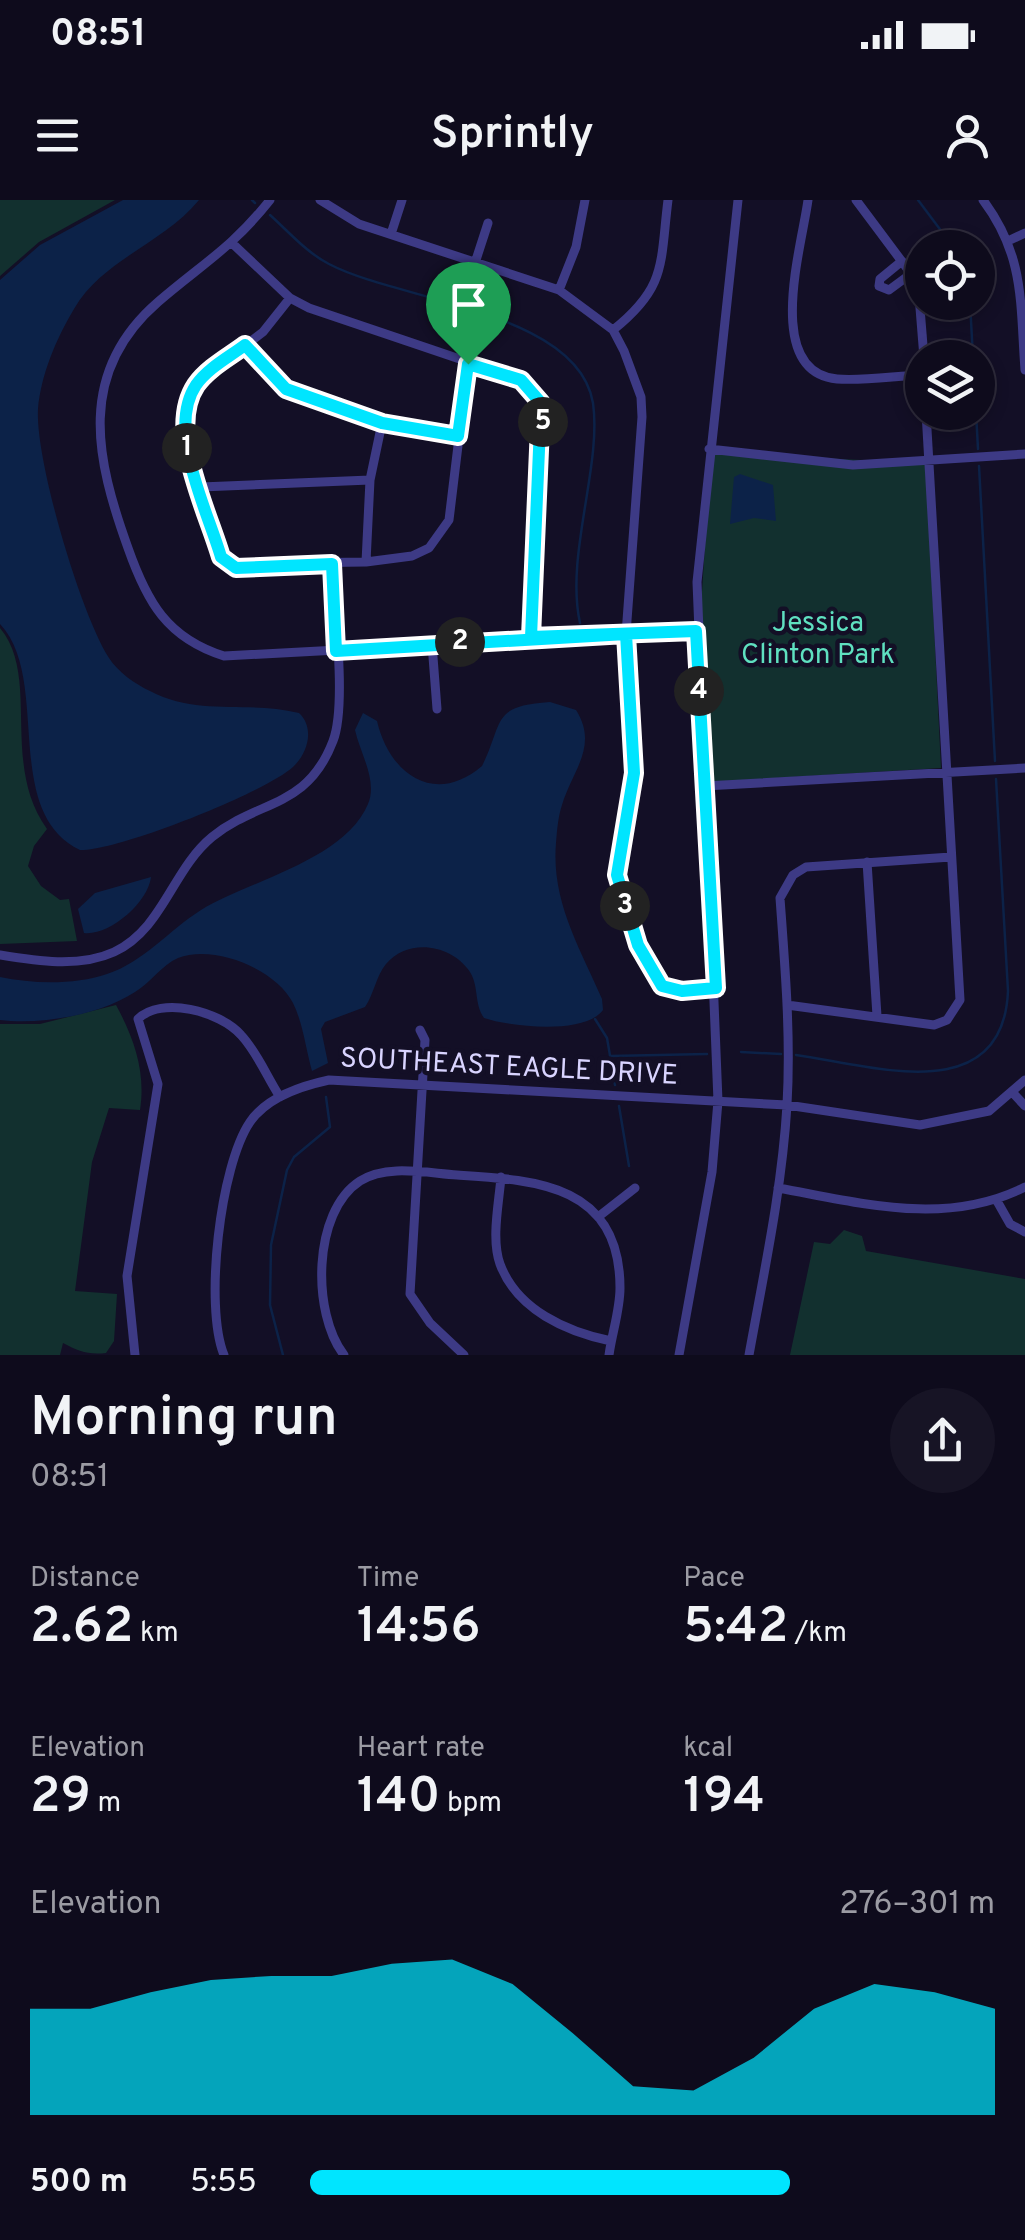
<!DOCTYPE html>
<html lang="en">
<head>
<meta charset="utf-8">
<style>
  body { margin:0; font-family:Overpass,sans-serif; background:#171425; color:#f1f3f6; height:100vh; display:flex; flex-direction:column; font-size:38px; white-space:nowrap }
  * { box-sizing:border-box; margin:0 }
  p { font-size:32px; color:#9b9ba3 }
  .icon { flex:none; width:55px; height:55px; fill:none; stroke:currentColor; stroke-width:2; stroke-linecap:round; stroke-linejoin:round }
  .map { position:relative; height:1155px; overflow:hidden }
  .drawer { display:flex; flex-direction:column; background:#0e0b1c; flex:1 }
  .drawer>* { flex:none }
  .tools { position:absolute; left:905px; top:30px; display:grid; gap:20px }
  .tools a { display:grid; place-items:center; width:90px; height:90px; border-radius:50%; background:#0e0b1c; box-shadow:0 5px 15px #0003,0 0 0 2px #2e2b3b; font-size:50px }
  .pin { position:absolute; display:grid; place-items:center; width:85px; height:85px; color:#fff; margin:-102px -42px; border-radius:50% 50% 50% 0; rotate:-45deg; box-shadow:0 0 10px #0007 }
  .pin .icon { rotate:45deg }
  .km { position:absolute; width:50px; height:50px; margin:-25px; border-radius:50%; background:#222; color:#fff; font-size:28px; line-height:50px; text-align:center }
  .round { display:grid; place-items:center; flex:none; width:105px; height:105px; border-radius:52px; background:#171425 }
  .overview { display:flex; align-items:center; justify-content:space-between; height:170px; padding:0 30px }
  h1 { font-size:55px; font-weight:600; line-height:75px }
  .figures { display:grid; grid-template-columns:repeat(3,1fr); gap:15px; height:170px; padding:10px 30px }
  .figures div { display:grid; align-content:center }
  .figures b { font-size:50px; font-weight:600 }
  .figures small { font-size:28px; font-weight:400 }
  .figures p { font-size:28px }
  .chart { height:280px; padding:20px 30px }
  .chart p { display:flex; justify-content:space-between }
  .chart svg { width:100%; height:180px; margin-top:10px; fill:#00e5ff; opacity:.7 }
  ul { padding:0 30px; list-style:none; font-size:32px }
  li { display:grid; grid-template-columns:160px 120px 1fr; align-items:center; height:75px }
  li i { height:25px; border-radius:12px; background:#00e5ff }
  .status { display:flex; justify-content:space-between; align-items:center; height:70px; padding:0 50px; background:#0e0b1c; direction:ltr }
  .status svg { height:28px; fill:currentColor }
  header { display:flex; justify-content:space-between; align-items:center; height:130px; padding:0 30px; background:#0e0b1c; font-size:45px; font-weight:600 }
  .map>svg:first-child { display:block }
  .green { fill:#12302f }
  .water { fill:#0c2248 }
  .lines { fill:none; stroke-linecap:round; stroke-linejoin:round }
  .stream { stroke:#0c2248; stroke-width:2.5 }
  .minor { stroke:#3d3a85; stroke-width:9 }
  .route-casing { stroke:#fff; stroke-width:20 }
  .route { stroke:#00e5ff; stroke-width:12 }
  .labels { text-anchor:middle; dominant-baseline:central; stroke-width:9; stroke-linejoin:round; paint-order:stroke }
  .park-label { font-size:28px; fill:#5fe0c0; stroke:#130f26 }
  .street-label { font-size:28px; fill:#d9d4ff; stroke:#130f26 }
</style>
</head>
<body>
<div class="status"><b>08:51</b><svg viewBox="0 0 49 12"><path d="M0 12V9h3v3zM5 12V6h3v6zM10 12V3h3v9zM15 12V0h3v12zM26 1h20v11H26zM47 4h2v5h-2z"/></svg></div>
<header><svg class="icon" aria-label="menu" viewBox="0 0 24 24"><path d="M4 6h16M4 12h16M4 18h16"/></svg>Sprintly<svg class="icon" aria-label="person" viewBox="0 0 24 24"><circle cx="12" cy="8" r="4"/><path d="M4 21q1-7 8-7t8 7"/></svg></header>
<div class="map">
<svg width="1025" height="1155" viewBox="0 0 1025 1155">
  <rect width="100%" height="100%" fill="#130f26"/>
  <path class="green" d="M 0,0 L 115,0 L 39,42 L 0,76 Z
    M 711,253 L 926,263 L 941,568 L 709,582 L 700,422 Z
    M 0,428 C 41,477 0,564 47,629 L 34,646 L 28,666 L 41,686 L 60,700 L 69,699 L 77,741 L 0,744 Z
    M 116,805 C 134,838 146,872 140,910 L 109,908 L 92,962 L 75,1091 L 117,1094 L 114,1141 L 106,1153 C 88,1155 78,1151 63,1143 L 60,1155 L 0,1155 L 0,824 L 40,824 Z
    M 844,1030 L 862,1036 L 866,1051 L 1025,1079 L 1025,1155 L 790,1155 L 814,1042 L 830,1044 Z"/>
  <path class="water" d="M 123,0 L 199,0 C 163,44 103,59 74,109 C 56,139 41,175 38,209 C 35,260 81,415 109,458 C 118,472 135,484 150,491 C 199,517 248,500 299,513 C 315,528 308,553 293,567 C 264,593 118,651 80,650 C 0,611 52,479 0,424 L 0,80 L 40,45 Z
    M 740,274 L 773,285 L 776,321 L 754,318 L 730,324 L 734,277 Z
    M 550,502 L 576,510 C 599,546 572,571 562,605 C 558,617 557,631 556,643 C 551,701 580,748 602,799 L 603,810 C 585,835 511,827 484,818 C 474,804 479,786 470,772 C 452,745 409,737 386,764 C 376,776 374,794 365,807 L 325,822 L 321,829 L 328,863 L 312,871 C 306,850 303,823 293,803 C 276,769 214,744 178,758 C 162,765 150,783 135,792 C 100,815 41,825 0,820 L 0,777 C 33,784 75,785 107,774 C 144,762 169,730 201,710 C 248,681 345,660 368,604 C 378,581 360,553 355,530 L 363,513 L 377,521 C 389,573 434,607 482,566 C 504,522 490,506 550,502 Z
    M 151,677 C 148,703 109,736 84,733 L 78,709 L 95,693 Z"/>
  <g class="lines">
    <path class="stream" d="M 252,0 L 255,3
      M 918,0 L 954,48
      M 270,15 C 288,31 307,53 329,64 C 399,101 578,111 593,203 C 602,266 565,356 580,423
      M 970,102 L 973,158
      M 976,212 L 978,249
      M 979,266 L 995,561
      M 595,819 L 607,838 L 615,885
      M 741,852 L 781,854
      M 796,855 C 870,865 1003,910 1008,791 L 996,579
      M 610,856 L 707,854
      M 619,906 L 629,966
      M 283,1155 L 270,1105 L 271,1045 L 287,970 L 294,957 L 330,927 L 326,897"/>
    <path class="minor" d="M 270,0 C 232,48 202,64 158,102 C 76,173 96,259 128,348 C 147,402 167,438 224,456 L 696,431
      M 320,0 L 359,24 L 559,90 L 613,130 L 624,151 L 641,197 L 642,217 L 626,434 L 634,573 L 617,675 L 637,745 L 662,786 L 682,791 L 716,788
      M 808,0 C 802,46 763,172 837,179 C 864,181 895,176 922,175
      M 856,0 L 918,83 L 924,158
      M 983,0 C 1025,56 1020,103 1025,170
      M 391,34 L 402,0
      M 1010,40 L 1025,33
      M 233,44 L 290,98 L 309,108 L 504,174 L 534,190 L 543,221 L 533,338 L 531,437
      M 902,61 L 880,79 L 879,86 L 889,90 L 912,73
      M 475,63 L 488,23
      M 559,90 L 576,47 L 585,0
      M 290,98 L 263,132 L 198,181 L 186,203 L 184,233 L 190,260 L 226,364 L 366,362 L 412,356 L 429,348 L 449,320 L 468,163
      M 613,130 C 667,87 660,64 668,0
      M 245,145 L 287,189 L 382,223 L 459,236
      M 709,249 L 853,265 L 1025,254
      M 201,287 L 370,280
      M 366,362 L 370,280 L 382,223
      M 432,444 L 437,509
      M 705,586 L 1025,568
      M 867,662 L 877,816
      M 0,755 C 36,761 79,768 114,752 C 163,729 172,670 212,637 C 259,599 307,609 333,541 C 347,505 334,407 332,365
      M 787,805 L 934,825 L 947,820 L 960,800 L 926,212
      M 420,830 L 425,840 L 410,1094 L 430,1123 L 464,1155
      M 1013,893 L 1025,906
      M 501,977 C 499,1003 491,1039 500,1064 C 517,1110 567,1132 611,1141
      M 778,988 C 862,1003 945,1027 1025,987
      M 997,1001 L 1010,1024 L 1025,1032
      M 598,1017 L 635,988
      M 135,1155 L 127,1076 L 158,884 L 138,819 C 161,796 220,811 241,835 C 257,852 267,877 280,897
      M 224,1155 C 204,1106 220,966 250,922 C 267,897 301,886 329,880 L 787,905 L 920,925 L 989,911 L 1025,880
      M 344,1155 C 312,1114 312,1012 360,981 C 387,964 426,973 457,975 C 536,980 620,984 620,1088 C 620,1110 612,1133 609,1155
      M 679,1155 L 712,972 L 718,901 L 697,382 L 738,0
      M 749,1155 C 764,1072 782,989 787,905 C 791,836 785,767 780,698 L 793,675 L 806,667 L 951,657"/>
  </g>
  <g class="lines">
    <g class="route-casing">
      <path id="route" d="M 468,164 L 458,236 L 382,223 L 286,189 L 245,145 C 229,157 208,168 196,185 C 166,230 207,309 221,357 L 236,368 L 332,364 L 336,451 L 626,434 L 634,573 L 617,675 L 638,745 L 662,786 L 682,791 L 716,788 L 696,431 L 531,437 L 541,203 L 521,180 L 468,164"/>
    </g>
    <use href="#route" class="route"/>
  </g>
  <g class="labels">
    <g class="park-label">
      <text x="818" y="424">Jessica<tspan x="818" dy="32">Clinton Park</tspan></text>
    </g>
    <g class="street-label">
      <text transform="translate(509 868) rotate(3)">SOUTHEAST EAGLE DRIVE</text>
    </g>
  </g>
</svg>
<div class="tools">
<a><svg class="icon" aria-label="locate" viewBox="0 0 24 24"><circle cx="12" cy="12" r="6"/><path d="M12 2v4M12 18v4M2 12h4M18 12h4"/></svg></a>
<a><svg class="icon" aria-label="layers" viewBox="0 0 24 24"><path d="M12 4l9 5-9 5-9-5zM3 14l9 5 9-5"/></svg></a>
</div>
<div class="pin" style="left:468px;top:164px;background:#1e9e55"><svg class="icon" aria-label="arrive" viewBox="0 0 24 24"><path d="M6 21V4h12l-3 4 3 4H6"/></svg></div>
<b class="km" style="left:187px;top:248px">1</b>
<b class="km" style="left:460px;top:442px">2</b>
<b class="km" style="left:625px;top:706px">3</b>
<b class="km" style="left:699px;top:491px">4</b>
<b class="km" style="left:543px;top:222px">5</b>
</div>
<section class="drawer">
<div class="overview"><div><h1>Morning run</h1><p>08:51</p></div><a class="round"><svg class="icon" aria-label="share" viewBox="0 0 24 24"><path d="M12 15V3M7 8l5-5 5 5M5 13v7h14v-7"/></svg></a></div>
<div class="figures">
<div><p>Distance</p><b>2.62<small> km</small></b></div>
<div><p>Time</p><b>14:56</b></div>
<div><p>Pace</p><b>5:42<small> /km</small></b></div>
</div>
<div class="figures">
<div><p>Elevation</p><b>29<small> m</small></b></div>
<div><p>Heart rate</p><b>140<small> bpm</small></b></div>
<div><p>kcal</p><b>194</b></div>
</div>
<div class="chart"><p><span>Elevation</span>276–301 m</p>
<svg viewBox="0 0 160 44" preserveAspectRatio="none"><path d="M0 44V18L10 18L20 14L30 11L40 10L50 10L60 7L70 6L80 12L90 24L100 37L110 38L120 30L130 18L140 12L150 14L160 18V44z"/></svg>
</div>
<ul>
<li><b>500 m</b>5:55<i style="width:70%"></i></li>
</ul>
</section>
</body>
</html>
